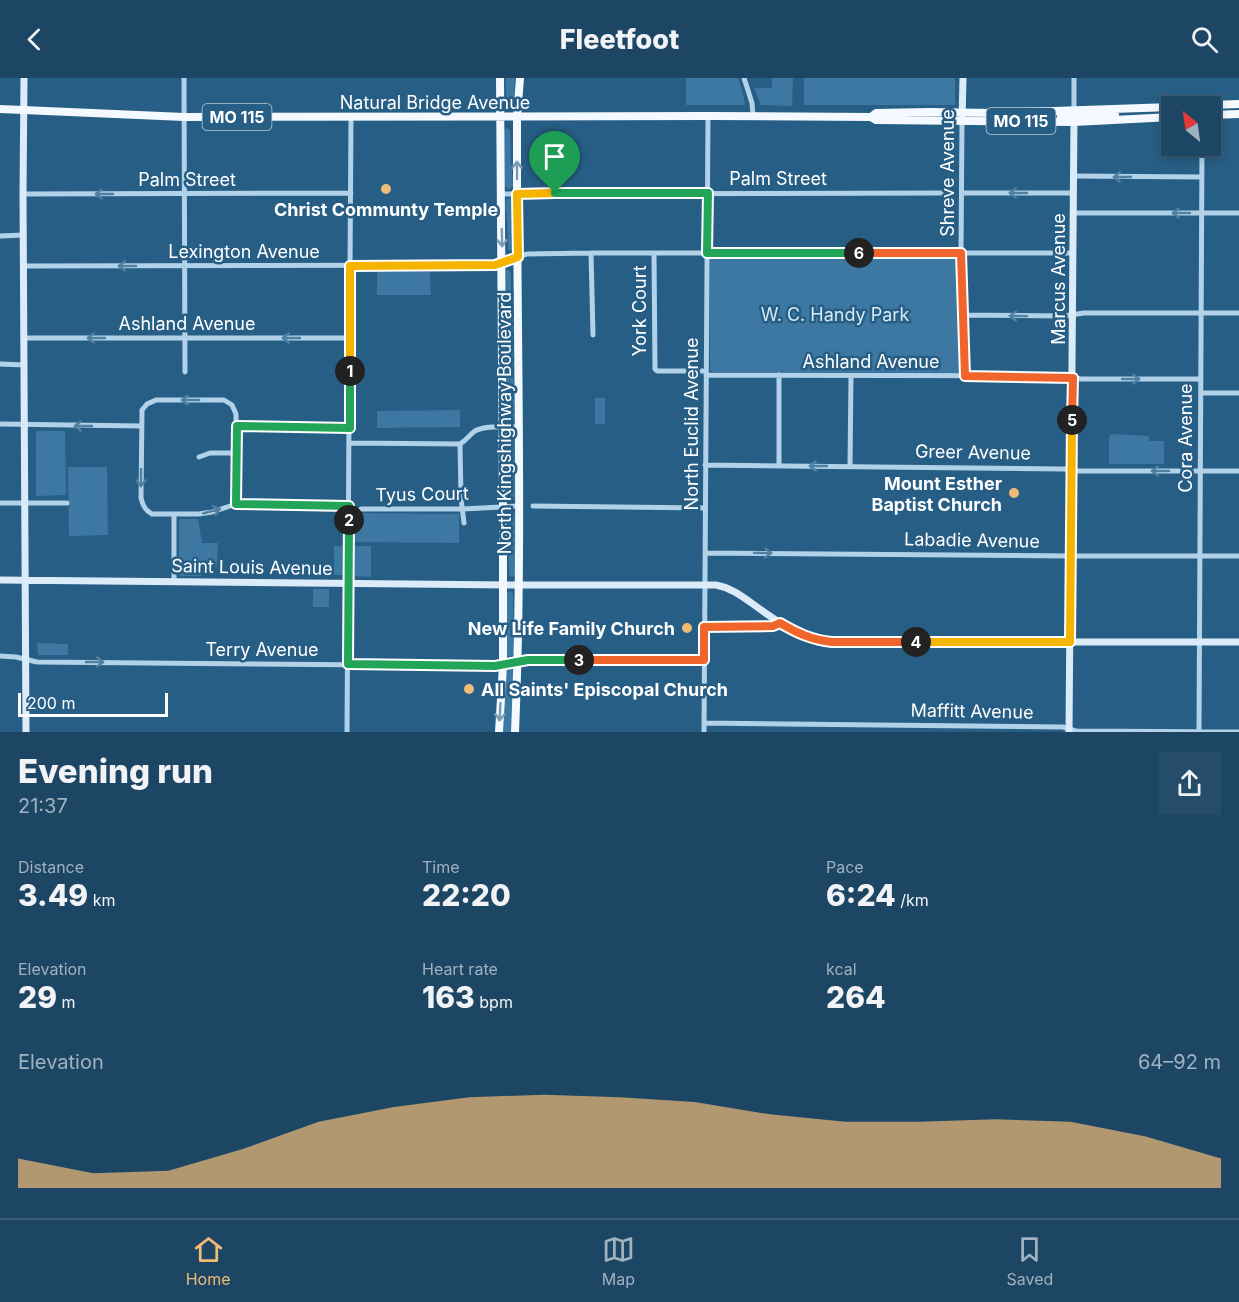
<!DOCTYPE html>
<html lang="en">
<head>
<meta charset="utf-8">
<style>
  body { margin:0; font-family:Inter,sans-serif; background:#254d6a; color:#f1f3f6; height:100vh; display:flex; flex-direction:column; font-size:22px; white-space:nowrap }
  * { box-sizing:border-box; margin:0 }
  p { font-size:20px; color:#a0b1bf }
  .icon { flex:none; width:33px; height:33px; fill:none; stroke:currentColor; stroke-width:2; stroke-linecap:round; stroke-linejoin:round }
  .map { position:relative; height:654px; overflow:hidden }
  .details { display:flex; flex-direction:column; background:#1d4664; flex:1 }
  .details>* { flex:none }
  .needle { width:39px; rotate:331deg }
  .buttons { position:absolute; left:1161px; top:18px; display:grid; gap:12px }
  .buttons a { display:grid; place-items:center; width:60px; height:60px; border-radius:0px; background:#1d4664; box-shadow:0 3px 9px #0003,0 0 0 2px #3b5e78; font-size:30px }
  .scale { position:absolute; left:18px; bottom:15px; width:150px; box-sizing:border-box; padding-left:6px; border:3px solid #fff; border-top:0; font-size:16px; line-height:21px; white-space:nowrap; color:#fff; -webkit-text-stroke:4px #275e85; paint-order:stroke }
  .pin { position:absolute; display:grid; place-items:center; width:51px; height:51px; color:#fff; margin:-62px -26px; border-radius:50% 50% 50% 0; rotate:-45deg; box-shadow:0 0 6px #0007 }
  .pin .icon { rotate:45deg }
  .km { position:absolute; width:30px; height:30px; margin:-15px; border-radius:50%; background:#222; color:#fff; font-size:16px; line-height:30px; text-align:center }
  .round { display:grid; place-items:center; flex:none; width:63px; height:63px; border-radius:0px; background:#254d6a }
  .head { display:flex; align-items:center; justify-content:space-between; height:102px; padding:0 18px }
  h1 { font-size:33px; font-weight:800; line-height:45px }
  .figures { display:grid; grid-template-columns:repeat(3,1fr); gap:9px; height:102px; padding:6px 18px }
  .figures div { display:grid; align-content:center }
  .figures b { font-size:30px; font-weight:800 }
  .figures small { font-size:16px; font-weight:400 }
  .figures p { font-size:16px }
  .chart { height:168px; padding:12px 18px }
  .chart p { display:flex; justify-content:space-between }
  .chart svg { width:100%; height:108px; margin-top:6px; fill:#f0bb77; opacity:.7 }
  header { display:flex; justify-content:space-between; align-items:center; height:78px; padding:0 18px; background:#1d4664; font-size:27px; font-weight:800 }
  .tab-bar { display:flex; justify-content:space-around; align-items:center; height:84px; border-top:2px solid #3b5e78; background:#1d4664; font-size:16px; color:#a0b1bf }
  .tab-bar a { display:grid; justify-items:center; gap:3px }
  .tab-bar .on { color:#f0bb77 }
  .map>svg:first-child { display:block }
  .green { fill:#3c78a1 }
  .lines { fill:none; stroke-linecap:round; stroke-linejoin:round }
  .street { stroke:#b1d2e8; stroke-width:5 }
  .secondary { stroke:#dbebf7; stroke-width:7 }
  .primary { stroke:#f3f9fe; stroke-width:8 }
  .oneway { stroke:#799cb5 }
  .oneway2 { stroke:#5081a3 }
  .split-1-casing { stroke:#fff; stroke-width:12 }
  .split-2-casing { stroke:#fff; stroke-width:12 }
  .split-3-casing { stroke:#fff; stroke-width:12 }
  .split-4-casing { stroke:#fff; stroke-width:12 }
  .split-5-casing { stroke:#fff; stroke-width:12 }
  .split-6-casing { stroke:#fff; stroke-width:12 }
  .split-7-casing { stroke:#fff; stroke-width:12 }
  .split-1 { stroke:#f5b400; stroke-width:8 }
  .split-2 { stroke:#22a559; stroke-width:8 }
  .split-3 { stroke:#22a559; stroke-width:8 }
  .split-4 { stroke:#f0652b; stroke-width:8 }
  .split-5 { stroke:#f5b400; stroke-width:8 }
  .split-6 { stroke:#f0652b; stroke-width:8 }
  .split-7 { stroke:#22a559; stroke-width:8 }
  .poi-dot { fill:#f0bb77; stroke:#275e85; stroke-width:2 }
  .labels { text-anchor:middle; dominant-baseline:central; stroke-width:5; stroke-linejoin:round; paint-order:stroke }
  .shield { fill:#275e85; stroke:#becfda; stroke-width:1.5 }
  .shield-label { font-size:16px; font-weight:bold; fill:#fff }
  .street-label { font-size:18px; fill:#fff; stroke:#275e85 }
  .poi-label { font-size:18px; font-weight:bold; fill:#fff; stroke:#275e85; text-anchor:end }
  .park-label { font-size:18px; fill:#d5e9f6; stroke:#275e85 }
</style>
</head>
<body>
<header><svg class="icon" aria-label="back" viewBox="0 0 24 24"><path d="M15 5l-7 7 7 7"/></svg>Fleetfoot<svg class="icon" aria-label="search" viewBox="0 0 24 24"><circle cx="10" cy="10" r="6"/><path d="M15 15l6 6"/></svg></header>
<div class="map">
<svg width="1239" height="654" viewBox="0 0 1239 654">
  <rect width="100%" height="100%" fill="#275e85"/>
  <path class="green" d="M 506,0 L 515,0 L 514,21 L 512,25 L 508,27 L 506,25 Z
    M 686,0 L 738,0 L 743,15 L 745,27 L 686,27 Z
    M 772,0 L 793,0 L 792,28 L 761,27 L 754,10 L 772,10 Z
    M 804,0 L 955,0 L 955,27 L 804,27 Z
    M 506,50 L 510,52 L 511,83 L 513,106 L 513,108 L 509,111 L 506,109 L 505,107 L 504,52 Z
    M 509,120 L 513,122 L 513,170 L 511,173 L 508,171 L 507,144 L 505,123 Z
    M 955,178 L 957,180 L 961,291 L 958,295 L 712,294 L 710,292 L 710,180 L 711,179 Z
    M 506,192 L 509,192 L 511,195 L 511,225 L 513,239 L 514,341 L 512,344 L 508,345 L 506,342 Z
    M 377,194 L 430,194 L 431,217 L 377,217 Z
    M 595,320 L 605,320 L 605,346 L 595,346 Z
    M 460,332 L 460,349 L 377,350 L 377,333 Z
    M 36,353 L 65,353 L 66,417 L 36,418 Z
    M 1111,356 L 1149,358 L 1149,363 L 1164,363 L 1164,386 L 1109,386 L 1109,360 Z
    M 507,357 L 511,357 L 514,359 L 515,419 L 512,423 L 508,422 L 507,420 L 506,359 Z
    M 68,389 L 107,389 L 108,457 L 69,458 Z
    M 508,434 L 513,434 L 515,436 L 515,497 L 512,499 L 509,497 L 507,436 Z
    M 354,435 L 459,436 L 459,465 L 354,464 Z
    M 180,441 L 198,441 L 202,465 L 218,465 L 217,488 C 209,489 204,490 201,498 L 180,498 L 179,496 L 179,442 Z
    M 334,468 L 343,468 L 343,497 L 334,497 Z
    M 354,468 L 371,468 L 371,499 L 353,498 Z
    M 313,511 L 329,511 L 329,529 L 313,529 Z
    M 509,513 L 513,515 L 514,576 L 509,579 L 507,577 L 506,573 L 507,515 Z
    M 37,565 L 68,566 L 68,577 L 38,577 Z
    M 510,589 L 514,592 L 511,654 L 503,654 L 506,592 Z"/>
  <g class="lines">
    <path class="street" d="M 184,0 L 185,294
      M 744,0 L 752,25 L 753,38
      M 1074,33 L 1074,0
      M 962,43 L 961,175 L 965,298
      M 1074,98 L 1202,99
      M 962,115 L 1073,115
      M 23,116 L 351,115
      M 502,116 L 947,115
      M 1074,135 L 1239,135
      M 0,158 L 24,157
      M 591,175 L 593,257
      M 654,176 L 655,291 L 657,293 L 706,293
      M 24,188 L 495,187 L 527,176 L 591,175 L 1073,175
      M 963,237 L 1064,238 L 1084,235 L 1239,235
      M 24,260 L 350,260
      M 0,286 L 25,287
      M 706,297 L 1066,298 L 1081,301 L 1201,301
      M 1201,315 L 1239,315
      M 0,346 L 141,348
      M 237,348 L 350,350
      M 350,365 L 460,366 C 467,362 469,357 475,353 C 485,347 507,349 518,349
      M 460,366 L 461,420 L 464,445
      M 199,379 L 210,375 L 235,375
      M 705,387 L 1064,391 L 1078,393 L 1239,393
      M 779,387 L 779,297
      M 850,388 L 851,298
      M 0,425 L 67,425
      M 236,426 L 236,336 L 232,327 L 224,322 L 156,322 L 147,326 L 142,332 L 141,420 C 143,428 145,432 152,436 L 199,436 L 212,434 L 236,426 L 349,428
      M 533,428 L 705,430
      M 361,431 L 463,431 L 519,428
      M 705,475 L 1070,478 L 1239,478
      M 174,504 L 174,436
      M 704,549 L 773,548 L 780,545
      M 0,578 L 16,579 L 37,584 L 495,588 L 528,582 L 704,582
      M 704,645 L 1063,649 L 1076,653 L 1239,654
      M 1199,653 L 1202,68
      M 347,654 L 351,39
      M 704,654 L 708,38"/>
    <path class="secondary" d="M 24,0 L 23,116 L 26,654
      M 962,43 L 963,0
      M 0,502 L 519,507 L 716,507 C 732,510 743,519 757,529 C 780,546 802,560 832,564 L 1239,564
      M 1069,654 L 1074,39"/>
    <path class="primary" d="M 1181,28 L 1239,26
      M 0,31 L 184,39 L 708,38 L 871,39 L 876,42 L 1074,44 L 1172,39
      M 1210,37 L 1239,36
      M 1061,38 L 1115,36
      M 871,39 L 876,35 L 929,34 L 993,35 L 1172,29
      M 499,654 L 503,587 L 503,429 L 500,0
      M 515,654 C 523,466 517,277 517,88 L 517,39 L 520,0"/>
  </g>
  <defs><path id="oneway-shaft" d="M-6 0H5M1.5-3L5.5 0L1.5 3" fill="none" stroke-width="1.6" stroke-linecap="round" stroke-linejoin="round" transform="scale(1.5)"/></defs>
  <g class="oneway">
    <use href="#oneway-shaft" transform="translate(517 92) rotate(-90)"/>
    <use href="#oneway-shaft" transform="translate(502 160) rotate(89)"/>
    <use href="#oneway-shaft" transform="translate(500 634) rotate(93)"/>
  </g>
  <g class="oneway2">
    <use href="#oneway-shaft" transform="translate(1122 99) rotate(-180)"/>
    <use href="#oneway-shaft" transform="translate(1018 115) rotate(-180)"/>
    <use href="#oneway-shaft" transform="translate(104 116) rotate(180)"/>
    <use href="#oneway-shaft" transform="translate(1181 135) rotate(180)"/>
    <use href="#oneway-shaft" transform="translate(127 188) rotate(-180)"/>
    <use href="#oneway-shaft" transform="translate(1018 238) rotate(-179)"/>
    <use href="#oneway-shaft" transform="translate(96 260) rotate(-180)"/>
    <use href="#oneway-shaft" transform="translate(291 260) rotate(-180)"/>
    <use href="#oneway-shaft" transform="translate(1131 301)"/>
    <use href="#oneway-shaft" transform="translate(190 322) rotate(-180)"/>
    <use href="#oneway-shaft" transform="translate(83 348) rotate(-180)"/>
    <use href="#oneway-shaft" transform="translate(818 388) rotate(-180)"/>
    <use href="#oneway-shaft" transform="translate(1160 393) rotate(-180)"/>
    <use href="#oneway-shaft" transform="translate(141 400) rotate(90)"/>
    <use href="#oneway-shaft" transform="translate(212 433) rotate(-15)"/>
    <use href="#oneway-shaft" transform="translate(763 475) rotate(1)"/>
    <use href="#oneway-shaft" transform="translate(95 584)"/>
  </g>
  <g class="lines">
    <g class="split-1-casing">
      <path id="split-1" d="M 350,293 L 350,188 L 495,187 L 518,179 L 517,116 L 555,115"/>
    </g>
    <g class="split-2-casing">
      <path id="split-2" d="M 349,442 L 349,428 L 236,426 L 237,348 L 350,350 L 350,293"/>
    </g>
    <g class="split-3-casing">
      <path id="split-3" d="M 349,442 L 348,586 L 495,588 L 528,582 L 579,582"/>
    </g>
    <g class="split-4-casing">
      <path id="split-4" d="M 579,582 L 704,582 L 704,549 L 773,548 L 780,545 C 797,555 812,562 832,564 L 916,564"/>
    </g>
    <g class="split-5-casing">
      <path id="split-5" d="M 916,564 L 1070,564 L 1072,342"/>
    </g>
    <g class="split-6-casing">
      <path id="split-6" d="M 859,175 L 961,175 L 965,298 L 1073,300 L 1072,342"/>
    </g>
    <g class="split-7-casing">
      <path id="split-7" d="M 555,115 L 708,115 L 707,175 L 859,175"/>
    </g>
    <use href="#split-1" class="split-1"/>
    <use href="#split-2" class="split-2"/>
    <use href="#split-3" class="split-3"/>
    <use href="#split-4" class="split-4"/>
    <use href="#split-5" class="split-5"/>
    <use href="#split-6" class="split-6"/>
    <use href="#split-7" class="split-7"/>
  </g>
  <g class="poi-dot">
    <circle cx="386" cy="111" r="6"/>
    <circle cx="1014" cy="415" r="6"/>
    <circle cx="687" cy="550" r="6"/>
    <circle cx="469" cy="611" r="6"/>
  </g>
  <g class="labels">
    <g class="shield">
      <rect x="202.5" y="26" width="69" height="26" rx="4.5"/>
      <rect x="986.5" y="30" width="69" height="26" rx="4.5"/>
    </g>
    <g class="shield-label">
      <text x="237" y="39">MO 115</text>
      <text x="1021" y="43">MO 115</text>
    </g>
    <g class="street-label">
      <text x="435" y="24">Natural Bridge Avenue</text>
      <text transform="translate(947 95) rotate(-90)">Shreve Avenue</text>
      <text x="778" y="100">Palm Street</text>
      <text x="187" y="101">Palm Street</text>
      <text x="244" y="173">Lexington Avenue</text>
      <text transform="translate(1058 201) rotate(-90)">Marcus Avenue</text>
      <text transform="translate(639 233) rotate(-90)">York Court</text>
      <text x="187" y="245">Ashland Avenue</text>
      <text x="871" y="283">Ashland Avenue</text>
      <text transform="translate(504 345) rotate(-90)">North Kingshighway Boulevard</text>
      <text transform="translate(691 346) rotate(-90)">North Euclid Avenue</text>
      <text transform="translate(1185 360) rotate(-90)">Cora Avenue</text>
      <text transform="translate(973 374) rotate(1)">Greer Avenue</text>
      <text transform="translate(422 416) rotate(-1)">Tyus Court</text>
      <text transform="translate(972 462) rotate(1)">Labadie Avenue</text>
      <text transform="translate(252 489) rotate(1)">Saint Louis Avenue</text>
      <text x="262" y="571">Terry Avenue</text>
      <text transform="translate(972 633) rotate(1)">Maffitt Avenue</text>
    </g>
    <g class="poi-label">
      <text x="386" y="131" text-anchor="middle">Christ Communty Temple</text>
      <text x="1002" y="405">Mount Esther<tspan x="1002" dy="21">Baptist Church</tspan></text>
      <text x="675" y="550">New Life Family Church</text>
      <text x="481" y="611" text-anchor="start">All Saints' Episcopal Church</text>
    </g>
    <g class="park-label">
      <text x="835" y="236">W. C. Handy Park</text>
    </g>
  </g>
</svg>
<div class="buttons">
<a><svg class="needle" viewBox="-14 -14 28 28"><path d="M0-13l5 13h-10z" fill="#e53935"/><path d="M0 13l5-13h-10z" fill="#a0b1bf"/></svg></a>
</div>
<div class="scale">200 m</div>
<div class="pin" style="left:555px;top:115px;background:#1e9e55"><svg class="icon" aria-label="arrive" viewBox="0 0 24 24"><path d="M6 21V4h12l-3 4 3 4H6"/></svg></div>
<b class="km" style="left:350px;top:293px">1</b>
<b class="km" style="left:349px;top:442px">2</b>
<b class="km" style="left:579px;top:582px">3</b>
<b class="km" style="left:916px;top:564px">4</b>
<b class="km" style="left:1072px;top:342px">5</b>
<b class="km" style="left:859px;top:175px">6</b>
</div>
<section class="details">
<div class="head"><div><h1>Evening run</h1><p>21:37</p></div><a class="round"><svg class="icon" aria-label="share" viewBox="0 0 24 24"><path d="M12 15V3M7 8l5-5 5 5M5 13v7h14v-7"/></svg></a></div>
<div class="figures">
<div><p>Distance</p><b>3.49<small> km</small></b></div>
<div><p>Time</p><b>22:20</b></div>
<div><p>Pace</p><b>6:24<small> /km</small></b></div>
</div>
<div class="figures">
<div><p>Elevation</p><b>29<small> m</small></b></div>
<div><p>Heart rate</p><b>163<small> bpm</small></b></div>
<div><p>kcal</p><b>264</b></div>
</div>
<div class="chart"><p><span>Elevation</span>64–92 m</p>
<svg viewBox="0 0 160 44" preserveAspectRatio="none"><path d="M0 44V32L10 38L20 37L30 28L40 17L50 11L60 7L70 6L80 7L90 9L100 14L110 17L120 17L130 16L140 17L150 23L160 32V44z"/></svg>
</div>
</section>
<nav class="tab-bar">
<a class="on"><svg class="icon" aria-label="home" viewBox="0 0 24 24"><path d="M3 11l9-7 9 7M6 9v11h12V9"/></svg>Home</a>
<a><svg class="icon" aria-label="map" viewBox="0 0 24 24"><path d="M3 6l6-2 6 2 6-2v14l-6 2-6-2-6 2zM9 4v14M15 6v14"/></svg>Map</a>
<a><svg class="icon" aria-label="saved" viewBox="0 0 24 24"><path d="M7 4h10v16l-5-4-5 4z"/></svg>Saved</a>
</nav>
</body>
</html>
